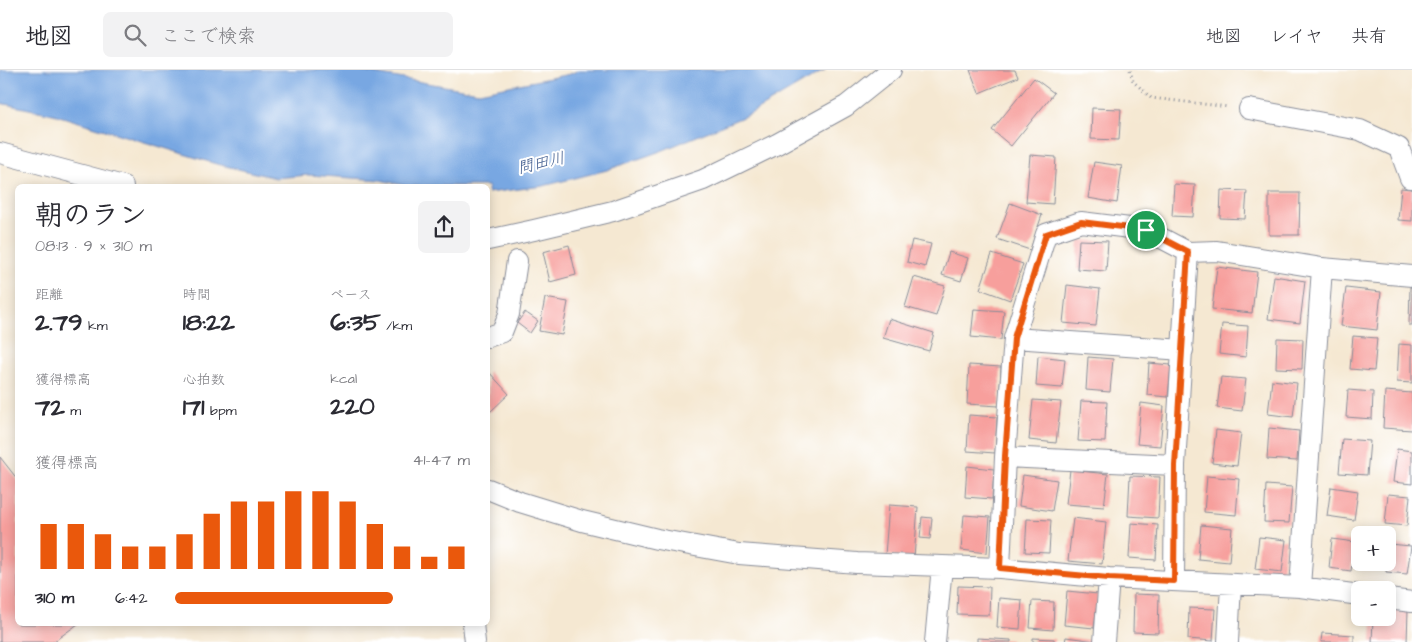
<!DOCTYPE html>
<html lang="ja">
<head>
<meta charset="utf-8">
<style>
  body { margin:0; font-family:"Architects Daughter","Klee One",sans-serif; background:#f2f2f3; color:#2b2b33; height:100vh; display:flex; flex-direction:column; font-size:19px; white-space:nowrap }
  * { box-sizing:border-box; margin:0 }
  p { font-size:16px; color:#7c7c81 }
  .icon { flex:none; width:28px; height:28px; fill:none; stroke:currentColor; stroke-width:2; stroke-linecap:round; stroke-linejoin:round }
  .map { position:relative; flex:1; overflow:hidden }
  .drawer { position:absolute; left:15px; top:114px; width:475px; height:442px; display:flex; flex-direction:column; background:#fff; border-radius:8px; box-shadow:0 2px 12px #0003 }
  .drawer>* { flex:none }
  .tools { position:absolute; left:1351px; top:456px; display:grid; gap:10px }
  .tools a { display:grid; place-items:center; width:45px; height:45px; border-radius:8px; background:#fff; box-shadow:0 2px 12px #0003; font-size:25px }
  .pin { position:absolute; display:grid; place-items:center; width:42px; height:42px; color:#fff; margin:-21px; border:2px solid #fff; border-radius:50%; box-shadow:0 1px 5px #0007 }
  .round { display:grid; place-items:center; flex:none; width:52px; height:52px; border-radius:8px; background:#f2f2f3 }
  .head { display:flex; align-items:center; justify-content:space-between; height:85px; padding:0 20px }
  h1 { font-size:28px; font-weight:800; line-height:38px }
  .figures { display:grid; grid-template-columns:repeat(3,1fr); gap:8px; height:85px; padding:5px 20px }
  .figures div { display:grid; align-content:center }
  .figures b { font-size:25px; font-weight:800 }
  .figures small { font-size:14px; font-weight:400 }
  .figures p { font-size:14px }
  .chart { height:140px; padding:10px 20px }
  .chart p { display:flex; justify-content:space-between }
  .chart svg { width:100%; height:90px; margin-top:5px; stroke:#ea580c; stroke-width:6 }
  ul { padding:0 20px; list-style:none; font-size:16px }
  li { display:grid; grid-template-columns:80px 60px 1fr; align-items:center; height:38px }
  li i { height:12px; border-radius:6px; background:#ea580c }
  header { display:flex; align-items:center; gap:30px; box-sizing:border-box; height:70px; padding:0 25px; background:#fff; border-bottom:1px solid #e1e1e2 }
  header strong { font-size:24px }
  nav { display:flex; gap:28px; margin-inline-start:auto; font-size:18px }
  .search { width:350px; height:45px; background:#f2f2f3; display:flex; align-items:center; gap:12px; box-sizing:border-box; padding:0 18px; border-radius:8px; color:#7c7c81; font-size:19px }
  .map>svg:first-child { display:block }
  .water { fill:#78a7e2; stroke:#4a6ba0 }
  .building { fill:#f79f9c }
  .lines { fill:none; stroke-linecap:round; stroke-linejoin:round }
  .minor-casing { stroke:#888c98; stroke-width:22 }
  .path { stroke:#888c98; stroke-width:3; stroke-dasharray:1 4; stroke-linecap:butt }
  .minor { stroke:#fff; stroke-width:20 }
  .route-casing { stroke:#fff; stroke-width:10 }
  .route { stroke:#ea580c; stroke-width:6 }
  .labels { text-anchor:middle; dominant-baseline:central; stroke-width:4; stroke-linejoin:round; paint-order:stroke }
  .water-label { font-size:16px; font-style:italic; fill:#3c598c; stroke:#fff }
</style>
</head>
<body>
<header>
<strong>地図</strong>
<div class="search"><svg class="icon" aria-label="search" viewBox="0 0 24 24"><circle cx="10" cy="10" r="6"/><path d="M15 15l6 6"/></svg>ここで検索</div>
<nav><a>地図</a><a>レイヤ</a><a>共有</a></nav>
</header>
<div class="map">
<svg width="1412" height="572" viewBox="0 0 1412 572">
  <rect width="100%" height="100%" fill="#fff"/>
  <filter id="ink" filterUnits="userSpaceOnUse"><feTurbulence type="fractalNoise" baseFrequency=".02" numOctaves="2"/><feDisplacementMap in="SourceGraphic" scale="10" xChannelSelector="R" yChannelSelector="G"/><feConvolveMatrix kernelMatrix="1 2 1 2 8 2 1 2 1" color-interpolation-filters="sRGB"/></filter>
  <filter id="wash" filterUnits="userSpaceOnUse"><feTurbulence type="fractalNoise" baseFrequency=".0096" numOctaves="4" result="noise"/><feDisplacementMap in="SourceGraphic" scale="20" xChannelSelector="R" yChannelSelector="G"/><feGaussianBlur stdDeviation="1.12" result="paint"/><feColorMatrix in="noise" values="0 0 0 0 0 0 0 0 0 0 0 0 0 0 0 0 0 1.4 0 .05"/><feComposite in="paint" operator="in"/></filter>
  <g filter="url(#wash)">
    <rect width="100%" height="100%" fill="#f5e8d2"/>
    <path class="water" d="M 0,0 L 352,0 L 479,22 L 570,4 L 579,0 L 825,0 L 750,44 L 661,81 L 607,100 L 543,116 L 488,123 L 488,116 L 407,116 L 380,110 L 309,105 L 276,108 L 213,93 L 53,44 L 0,33 Z"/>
    <g id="blocks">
      <path class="building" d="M 970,0 L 1015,0 L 1018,7 L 979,23 Z
        M 1034,8 L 1054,23 L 1011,76 L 992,60 Z
        M 1092,38 L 1121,39 L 1119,70 L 1091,69 Z
        M 1030,85 L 1056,87 L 1053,134 L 1026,132 Z
        M 1094,92 L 1122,96 L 1117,133 L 1088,128 Z
        M 1174,114 L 1195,115 L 1193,147 L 1172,146 Z
        M 1401,118 L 1412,119 L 1412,151 L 1398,150 Z
        M 1221,120 L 1247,121 L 1245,149 L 1220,148 Z
        M 1269,123 L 1300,123 L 1299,165 L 1269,165 Z
        M 1010,133 L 1042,145 L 1030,180 L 997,169 Z
        M 912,170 L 931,174 L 925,197 L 907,192 Z
        M 1079,170 L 1108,171 L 1106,201 L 1077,199 Z
        M 569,175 L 576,205 L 550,212 L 543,182 Z
        M 949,182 L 968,188 L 961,211 L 942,205 Z
        M 992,184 L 1023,194 L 1010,230 L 980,219 Z
        M 1217,197 L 1257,202 L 1252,243 L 1212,239 Z
        M 1274,206 L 1305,211 L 1300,253 L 1268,249 Z
        M 914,207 L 945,216 L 936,246 L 905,237 Z
        M 1067,215 L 1100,219 L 1096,256 L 1063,253 Z
        M 1410,217 L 1412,217 L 1412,255 L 1409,255 Z
        M 1346,218 L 1381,222 L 1377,260 L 1341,256 Z
        M 545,228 L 568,232 L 562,265 L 539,261 Z
        M 974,239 L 1004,241 L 1001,270 L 971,267 Z
        M 525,242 L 538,251 L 530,263 L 517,253 Z
        M 889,249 L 934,263 L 929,281 L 883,268 Z
        M 1222,254 L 1248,256 L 1246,287 L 1219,284 Z
        M 1353,266 L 1377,268 L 1374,301 L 1350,299 Z
        M 1277,268 L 1303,269 L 1302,299 L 1276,298 Z
        M 1399,274 L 1412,275 L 1412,313 L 1397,312 Z
        M 1038,286 L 1065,289 L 1062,318 L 1036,316 Z
        M 1088,287 L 1113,289 L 1110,322 L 1086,320 Z
        M 1149,293 L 1171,295 L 1168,327 L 1147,325 Z
        M 969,295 L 1001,297 L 999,336 L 967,334 Z
        M 488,301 L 509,324 L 490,342 L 488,340 Z
        M 1221,307 L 1246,309 L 1242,341 L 1217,338 Z
        M 1272,310 L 1297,313 L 1293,347 L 1268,344 Z
        M 1348,320 L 1373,322 L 1372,349 L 1346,347 Z
        M 1385,321 L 1412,323 L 1412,360 L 1383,358 Z
        M 1033,330 L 1061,332 L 1056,373 L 1029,370 Z
        M 1081,331 L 1107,332 L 1105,372 L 1078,371 Z
        M 1141,333 L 1164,336 L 1160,376 L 1137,374 Z
        M 969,345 L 997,347 L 995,383 L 967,381 Z
        M 1269,358 L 1299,361 L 1297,391 L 1267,389 Z
        M 1216,360 L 1241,363 L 1237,396 L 1212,393 Z
        M 1342,369 L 1370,371 L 1367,405 L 1339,403 Z
        M 1397,379 L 1412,381 L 1412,414 L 1393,412 Z
        M 0,387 L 18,410 L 18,554 L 78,554 L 53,572 L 0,572 Z
        M 967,396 L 994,399 L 992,429 L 965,427 Z
        M 1070,400 L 1108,404 L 1104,437 L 1066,434 Z
        M 1023,405 L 1057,410 L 1052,441 L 1019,436 Z
        M 1130,406 L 1160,407 L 1158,448 L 1128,446 Z
        M 1207,406 L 1239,409 L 1236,445 L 1204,442 Z
        M 1266,415 L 1292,417 L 1289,453 L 1264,452 Z
        M 1331,417 L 1358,421 L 1354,450 L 1327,446 Z
        M 1388,424 L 1410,426 L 1407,456 L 1385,454 Z
        M 889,435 L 918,437 L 914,488 L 885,485 Z
        M 964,445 L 990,447 L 987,483 L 961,480 Z
        M 922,447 L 932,448 L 930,469 L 920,468 Z
        M 1073,448 L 1106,452 L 1102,494 L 1068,491 Z
        M 1027,449 L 1051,450 L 1049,483 L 1025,482 Z
        M 1131,453 L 1158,455 L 1156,490 L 1129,488 Z
        M 1201,455 L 1232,458 L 1229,492 L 1198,489 Z
        M 1259,467 L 1286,470 L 1282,502 L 1255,499 Z
        M 1332,469 L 1355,472 L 1351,501 L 1329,498 Z
        M 1389,474 L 1411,476 L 1407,504 L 1386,502 Z
        M 958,516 L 990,517 L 989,545 L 957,544 Z
        M 1067,521 L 1098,524 L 1094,558 L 1064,555 Z
        M 1134,524 L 1159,525 L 1158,563 L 1133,562 Z
        M 999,528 L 1022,530 L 1020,559 L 997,557 Z
        M 1032,531 L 1054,532 L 1053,560 L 1030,558 Z
        M 1189,538 L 1215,539 L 1213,571 L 1188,569 Z
        M 1388,539 L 1408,540 L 1407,572 L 1372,572 L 1373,548 L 1388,548 Z
        M 1322,563 L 1354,565 L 1354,572 L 1321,572 Z
        M 1066,567 L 1095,571 L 1095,572 L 1065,572 Z
        M 977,568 L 1011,570 L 1011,572 L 977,572 Z
        M 1033,568 L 1054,569 L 1054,572 L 1033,572 Z"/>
    </g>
  </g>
  <g filter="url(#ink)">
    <use href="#blocks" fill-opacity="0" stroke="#888c98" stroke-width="1"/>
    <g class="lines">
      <g class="minor-casing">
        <path id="minor" d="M 1249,39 L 1360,60 L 1399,78 L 1410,108 L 1412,108
          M 0,83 L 123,116
          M 488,170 L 534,160 L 613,141 L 703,110 L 777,74 L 846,36 L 891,0
          M 488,267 L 502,262 L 509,244 L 517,191
          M 1014,268 L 1183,280
          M 1005,387 L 1175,395
          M 488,419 L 520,432 L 582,451 L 657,469 L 739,484 L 857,493 L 1000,498 L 1109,508 L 1300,517 L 1360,525
          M 1000,498 L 1005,387 L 1014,268 L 1046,164 L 1081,152 L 1146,160 L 1188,182 L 1217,181 L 1322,198 L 1412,206
          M 1174,511 L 1175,395 L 1188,182
          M 1300,517 L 1322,198
          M 1388,529 L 1412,532
          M 473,554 L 475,572
          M 935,572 L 942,496
          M 1104,572 L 1109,508
          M 1228,572 L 1231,514"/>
      </g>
      <path class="path" d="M 1130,0 L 1133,11 L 1151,28 L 1229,37"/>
      <use href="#minor" class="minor"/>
    </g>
  </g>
  <g class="lines" filter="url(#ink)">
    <g class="route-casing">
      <path id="route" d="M 1081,152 L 1146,160 L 1188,182 L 1175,396 L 1174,511 L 1109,508 L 1000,498 L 1005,386 L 1014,268 L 1046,164 Z"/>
    </g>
    <use href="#route" class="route"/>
  </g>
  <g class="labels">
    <g class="water-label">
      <text transform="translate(541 93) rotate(-13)">問田川</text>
    </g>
  </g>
</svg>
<div class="tools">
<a>+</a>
<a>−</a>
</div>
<div class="pin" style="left:1146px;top:160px;background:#1e9e55"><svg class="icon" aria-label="arrive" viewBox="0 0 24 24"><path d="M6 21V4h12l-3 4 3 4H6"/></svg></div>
<section class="drawer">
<div class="head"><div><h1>朝のラン</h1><p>08:13 · 9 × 310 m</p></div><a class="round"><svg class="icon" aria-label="share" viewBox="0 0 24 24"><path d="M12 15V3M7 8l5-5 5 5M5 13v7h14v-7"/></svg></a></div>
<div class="figures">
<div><p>距離</p><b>2.79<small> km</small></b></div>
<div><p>時間</p><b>18:22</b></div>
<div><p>ペース</p><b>6:35<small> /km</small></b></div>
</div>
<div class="figures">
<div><p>獲得標高</p><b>72<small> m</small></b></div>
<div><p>心拍数</p><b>171<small> bpm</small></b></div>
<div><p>kcal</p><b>220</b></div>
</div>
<div class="chart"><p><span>獲得標高</span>41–47 m</p>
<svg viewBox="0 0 160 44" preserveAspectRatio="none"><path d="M5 44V22M15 44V22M25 44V27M35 44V33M45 44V33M55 44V27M65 44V17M75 44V11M85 44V11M95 44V6M105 44V6M115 44V11M125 44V22M135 44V33M145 44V38M155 44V33"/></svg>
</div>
<ul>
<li><b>310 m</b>6:42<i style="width:74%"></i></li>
</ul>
</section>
</div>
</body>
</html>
